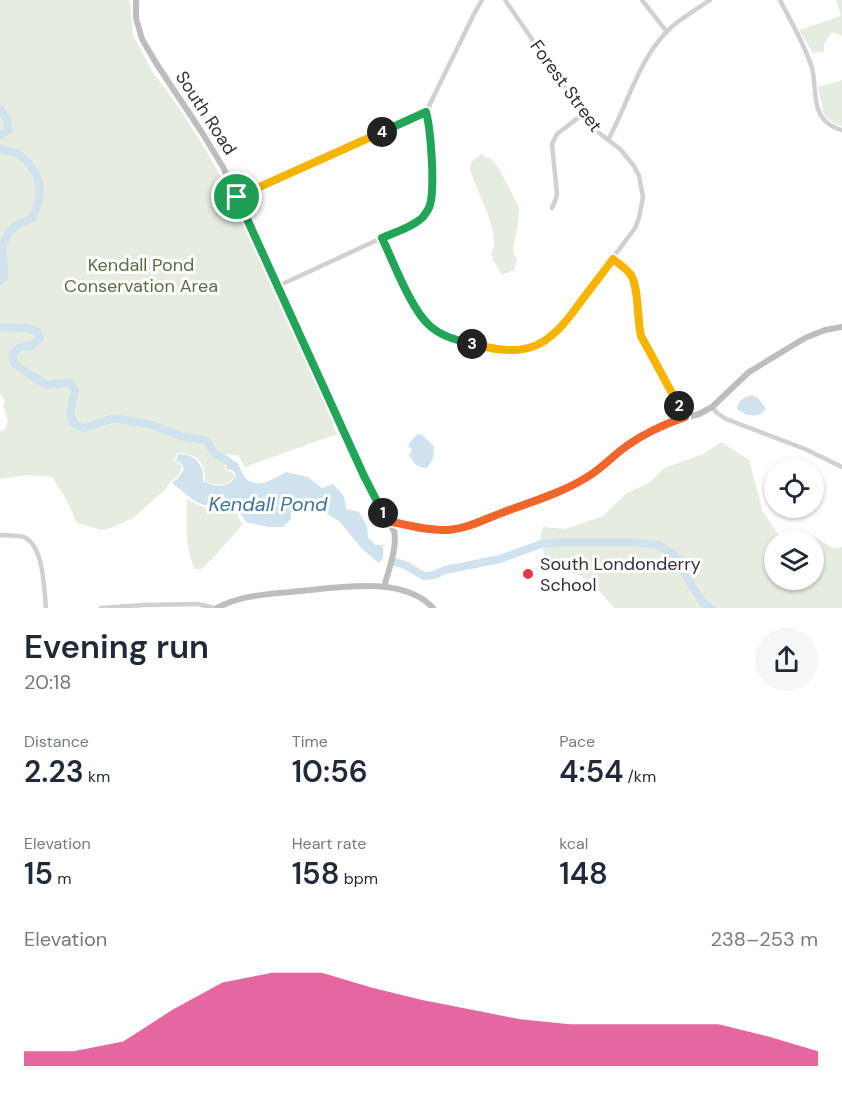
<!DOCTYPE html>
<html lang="en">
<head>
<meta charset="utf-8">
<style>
  body { margin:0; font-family:"DM Sans",sans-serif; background:#f6f6f7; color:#1f2937; height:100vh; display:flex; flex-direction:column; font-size:22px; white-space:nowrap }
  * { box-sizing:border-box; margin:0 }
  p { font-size:20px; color:#747a83 }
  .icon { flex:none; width:33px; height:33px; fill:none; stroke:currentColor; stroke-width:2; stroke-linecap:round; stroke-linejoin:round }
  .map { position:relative; height:608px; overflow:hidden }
  .panel { display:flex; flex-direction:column; background:#fff; flex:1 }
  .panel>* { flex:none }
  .fabs { position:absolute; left:764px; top:458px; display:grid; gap:12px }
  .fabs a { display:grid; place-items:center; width:60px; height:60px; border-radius:50%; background:#fff; box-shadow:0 2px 4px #0004; font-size:30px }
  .pin { position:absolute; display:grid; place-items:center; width:51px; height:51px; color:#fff; margin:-26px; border:3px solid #fff; border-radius:50%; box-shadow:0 2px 6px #0007 }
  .km { position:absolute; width:30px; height:30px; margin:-15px; border-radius:50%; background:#222; color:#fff; font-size:16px; line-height:30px; text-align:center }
  .round { display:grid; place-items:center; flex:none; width:63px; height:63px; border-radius:32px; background:#f6f6f7 }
  .headline { display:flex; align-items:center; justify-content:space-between; height:102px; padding:0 24px }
  h1 { font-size:33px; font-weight:600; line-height:45px }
  .metrics { display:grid; grid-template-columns:repeat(3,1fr); gap:9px; height:102px; padding:6px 24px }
  .metrics div { display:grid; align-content:center }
  .metrics b { font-size:30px; font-weight:600 }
  .metrics small { font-size:16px; font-weight:400 }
  .metrics p { font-size:16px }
  .chart { height:168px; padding:12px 24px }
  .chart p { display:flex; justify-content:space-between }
  .chart svg { width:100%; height:108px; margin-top:6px; fill:#db2777; opacity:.7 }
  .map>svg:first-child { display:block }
  .green { fill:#e6ecdf }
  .water { fill:#cfe2ee }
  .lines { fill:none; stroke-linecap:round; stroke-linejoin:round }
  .river { stroke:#cfe2ee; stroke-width:8 }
  .street { stroke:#d0d0d0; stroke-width:4.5 }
  .secondary { stroke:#bdbdbd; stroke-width:6 }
  .split-1-casing { stroke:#fff; stroke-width:12 }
  .split-2-casing { stroke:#fff; stroke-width:12 }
  .split-3-casing { stroke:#fff; stroke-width:12 }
  .split-4-casing { stroke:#fff; stroke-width:12 }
  .split-5-casing { stroke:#fff; stroke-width:12 }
  .split-1 { stroke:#22a559; stroke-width:8 }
  .split-2 { stroke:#f0652b; stroke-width:8 }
  .split-3 { stroke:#f5b400; stroke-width:8 }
  .split-4 { stroke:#22a559; stroke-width:8 }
  .split-5 { stroke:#f5b400; stroke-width:8 }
  .poi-dot { fill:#e63946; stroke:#fff; stroke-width:2 }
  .labels { text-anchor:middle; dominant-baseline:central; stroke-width:6; stroke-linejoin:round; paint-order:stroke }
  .street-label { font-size:18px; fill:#333; stroke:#fff }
  .park-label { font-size:18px; fill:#56703f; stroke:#fff }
  .poi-label { font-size:18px; fill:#333; stroke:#fff; text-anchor:start }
  .water-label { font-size:20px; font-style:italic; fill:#3f7597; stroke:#fff }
</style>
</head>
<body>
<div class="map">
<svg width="842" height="608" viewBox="0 0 842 608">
  <rect width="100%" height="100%" fill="#fff"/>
  <path class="green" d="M 0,0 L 130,0 L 133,35 L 152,71 L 178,106 L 207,152 L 225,186 L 311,370 L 337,434 L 245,467 L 238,455 L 226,454 L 225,470 L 232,472 L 235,476 C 227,487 216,486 205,481 C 206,461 195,453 177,453 L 174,461 L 180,464 L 182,468 L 178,476 L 170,482 L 166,489 L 133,518 L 111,528 L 101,530 L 77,523 L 66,499 L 52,477 L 27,475 L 0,479 L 0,431 L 5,429 L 8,421 L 3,406 L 5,400 L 0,394 Z
    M 836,0 L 842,0 L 842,36 L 832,32 L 824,44 L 824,51 L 813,53 L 799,30 L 841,16 Z
    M 842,71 L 842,126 L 836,125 L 824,115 L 818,87 L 842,80 Z
    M 481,154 L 492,160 L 498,167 L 519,207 L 518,225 L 513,248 L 514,255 L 517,259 L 514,270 L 502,275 L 493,260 L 491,253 L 494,248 L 493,231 L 488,215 L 470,170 L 471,162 Z
    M 721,442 L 749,460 L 763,512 L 782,540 L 774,540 L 774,579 L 813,579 L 813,540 L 794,540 L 809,534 L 835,549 L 842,547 L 842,608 L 614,608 L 590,580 L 556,566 L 544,554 L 540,537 L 543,527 L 566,529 L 603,516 L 627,493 L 649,483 L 664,468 L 703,454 Z
    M 187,498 C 202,510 211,509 230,508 L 238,515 L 242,525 L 212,559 L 201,569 L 195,569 C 184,546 187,522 187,498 Z"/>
  <path class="water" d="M 751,395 L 758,398 L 766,409 C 758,419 746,416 737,409 C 738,400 743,398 751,395 Z
    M 421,434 L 434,446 L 433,459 L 427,468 C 417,468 414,464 409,455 L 412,450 L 408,445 L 416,435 Z
    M 178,454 C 194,454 205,464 203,481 C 216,487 227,489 236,476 L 233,470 L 226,469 L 228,461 L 237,462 C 240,466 241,472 244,476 C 255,491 274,479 286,472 L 308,477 L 322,488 L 333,484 C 342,493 346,496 346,509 L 359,512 L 367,526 L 368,538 L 376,545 L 383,545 L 383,558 L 379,563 L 362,549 L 340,522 L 326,513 L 314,507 L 300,505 L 291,510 L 291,519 L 283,527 L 269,527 L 246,522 C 230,496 221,512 199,503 C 193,501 179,488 172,483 L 179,477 L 184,469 L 181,463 L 176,461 Z"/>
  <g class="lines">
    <path class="river" d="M 0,109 L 6,118 L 9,130 L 0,135
      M 0,149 C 4,150 10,151 14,152 C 20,154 26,160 29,164 C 45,183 41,199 32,219 L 19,223 L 8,233 L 2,247 L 4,262 L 4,277 L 0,281
      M 0,327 L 25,328 L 37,331 L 40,339 L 31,346 L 20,347 L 13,353 L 13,362 L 24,371 L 47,385 L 69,382 L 75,390 L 70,414 L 74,424 L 84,428 L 114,418 L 153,425 L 180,436 L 206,440 L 214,453 L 228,461 L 234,467
      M 395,562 L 405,565 L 424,576 L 434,575 L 445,570 L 500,559 L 541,544 L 559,542 L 632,542 L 659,545 L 676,556 L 692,586 L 704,604 L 711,608"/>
    <path class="street" d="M 642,0 L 667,32
      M 780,0 C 791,22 805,45 812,68 C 816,83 813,101 820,114 C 825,123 833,128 842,130
      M 608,140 C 627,106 636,67 662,37 C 674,22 694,11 710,0
      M 237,197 L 426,112
      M 552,208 L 555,201 L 557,194 L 552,144 L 557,134 L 583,114
      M 382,238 L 416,308 L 429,325 L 438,332 L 458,340 L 501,349 L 511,350 L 533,347 L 543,342 L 560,329 L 635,228 L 639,218 L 643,197 L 639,176 L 634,166 L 620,149 L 594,129 L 505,0
      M 613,259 C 619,264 627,269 631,275 C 639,288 637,320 641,336 L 685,417
      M 278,286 L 414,223 C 421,219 427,214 430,206 C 436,190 430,130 426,112 L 474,14 L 482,0
      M 712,407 L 717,413 L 726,419 L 805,449 L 842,467
      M 0,535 C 8,536 17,535 24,537 C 44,546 44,589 46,608
      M 101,608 L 144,605 L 197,604 L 215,608"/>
    <path class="secondary" d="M 136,0 L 136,18 L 142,39 L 156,63 L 201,131 L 223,167 L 373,496 L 394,531 C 398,546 388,572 384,587
      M 388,521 C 411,526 435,531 459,529 L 530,504 L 575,484 L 594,473 L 627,445 L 646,434 L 670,422 L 699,414 L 712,407 L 749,372 L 805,338 L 825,330 L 842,327
      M 217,608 C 243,594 272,594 301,591 C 340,587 404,576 433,608"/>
  </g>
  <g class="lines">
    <g class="split-1-casing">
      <path id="split-1" d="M 237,197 L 364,476 L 383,513"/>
    </g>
    <g class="split-2-casing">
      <path id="split-2" d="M 383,513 L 388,521 C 407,525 428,531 447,530 C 467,529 485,519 504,512 C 534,501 565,492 592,474 C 605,465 615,454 628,445 C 645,433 665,424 685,417 L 679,406"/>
    </g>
    <g class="split-3-casing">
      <path id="split-3" d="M 472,344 C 527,358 547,349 579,304 C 590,289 602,274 613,259 C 619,264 627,269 631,275 C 639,288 637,320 641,336 L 679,406"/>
    </g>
    <g class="split-4-casing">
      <path id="split-4" d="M 382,132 L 426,112 C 431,130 435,188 430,205 C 429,209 426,213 423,217 C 413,227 395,232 382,238 C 393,261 411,309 429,325 C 440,336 457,340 472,344"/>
    </g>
    <g class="split-5-casing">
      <path id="split-5" d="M 237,197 L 382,132"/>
    </g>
    <use href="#split-1" class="split-1"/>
    <use href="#split-2" class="split-2"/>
    <use href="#split-3" class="split-3"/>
    <use href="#split-4" class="split-4"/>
    <use href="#split-5" class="split-5"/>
  </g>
  <circle class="poi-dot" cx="528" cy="574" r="6"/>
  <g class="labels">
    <g class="street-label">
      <text transform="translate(566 86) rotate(54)">Forest Street</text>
      <text transform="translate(206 113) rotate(57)">South Road</text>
    </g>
    <g class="park-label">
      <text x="141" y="265">Kendall Pond<tspan x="141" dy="21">Conservation Area</tspan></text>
    </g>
    <g class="poi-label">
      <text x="540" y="564">South Londonderry<tspan x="540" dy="21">School</tspan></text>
    </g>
    <g class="water-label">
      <text x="268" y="504">Kendall Pond</text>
    </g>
  </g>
</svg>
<div class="fabs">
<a><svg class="icon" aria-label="locate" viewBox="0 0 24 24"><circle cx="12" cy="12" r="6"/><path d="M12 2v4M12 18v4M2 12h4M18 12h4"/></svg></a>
<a><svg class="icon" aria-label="layers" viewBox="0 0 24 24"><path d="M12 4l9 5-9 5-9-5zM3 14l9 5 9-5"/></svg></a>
</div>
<div class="pin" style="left:237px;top:197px;background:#1e9e55"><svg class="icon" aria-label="arrive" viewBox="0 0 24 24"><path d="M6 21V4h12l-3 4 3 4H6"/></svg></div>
<b class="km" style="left:383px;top:513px">1</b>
<b class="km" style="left:679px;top:406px">2</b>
<b class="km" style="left:472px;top:344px">3</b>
<b class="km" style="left:382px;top:132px">4</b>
</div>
<section class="panel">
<div class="headline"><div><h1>Evening run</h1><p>20:18</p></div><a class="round"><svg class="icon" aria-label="share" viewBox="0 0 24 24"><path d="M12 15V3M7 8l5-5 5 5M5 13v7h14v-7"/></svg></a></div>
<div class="metrics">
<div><p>Distance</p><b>2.23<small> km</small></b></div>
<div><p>Time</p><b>10:56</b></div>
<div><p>Pace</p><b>4:54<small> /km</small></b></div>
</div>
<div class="metrics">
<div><p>Elevation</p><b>15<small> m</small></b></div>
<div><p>Heart rate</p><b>158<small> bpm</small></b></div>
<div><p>kcal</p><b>148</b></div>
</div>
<div class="chart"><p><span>Elevation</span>238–253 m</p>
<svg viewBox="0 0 160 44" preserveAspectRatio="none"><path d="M0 44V38L10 38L20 34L30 21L40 10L50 6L60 6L70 12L80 17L90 21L100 25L110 27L120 27L130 27L140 27L150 32L160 38V44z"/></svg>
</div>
</section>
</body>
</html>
